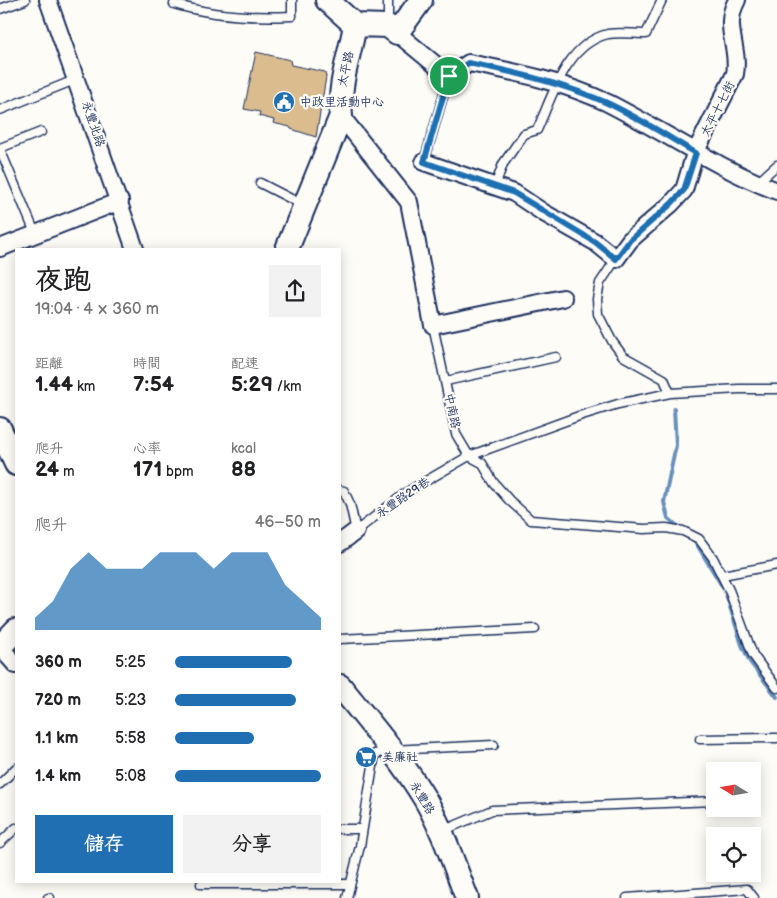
<!DOCTYPE html>
<html lang="zh-TW">
<head>
<meta charset="utf-8">
<style>
  body { margin:0; font-family:"Balsamiq Sans","LXGW WenKai TC",sans-serif; background:#f2f2f2; color:#202124; height:100vh; display:flex; flex-direction:column; font-size:19px; white-space:nowrap }
  * { box-sizing:border-box; margin:0 }
  p { font-size:16px; color:#757577 }
  .icon { flex:none; width:28px; height:28px; fill:none; stroke:currentColor; stroke-width:2; stroke-linecap:round; stroke-linejoin:round }
  .map { position:relative; flex:1; overflow:hidden }
  .details { position:absolute; left:15px; top:248px; width:326px; height:635px; display:flex; flex-direction:column; background:#fff; border-radius:0px; box-shadow:0 2px 12px #0003 }
  .details>* { flex:none }
  .needle { width:32px; rotate:281deg }
  .fabs { position:absolute; left:706px; top:762px; display:grid; gap:10px }
  .fabs a { display:grid; place-items:center; width:55px; height:55px; border-radius:0px; background:#fff; box-shadow:0 2px 12px #0003; font-size:25px }
  .pin { position:absolute; display:grid; place-items:center; width:42px; height:42px; color:#fff; margin:-21px; border:2px solid #fff; border-radius:50%; box-shadow:0 1px 5px #0007 }
  .round { display:grid; place-items:center; flex:none; width:52px; height:52px; border-radius:0px; background:#f2f2f2 }
  .summary { display:flex; align-items:center; justify-content:space-between; height:85px; padding:0 20px }
  h1 { font-size:28px; font-weight:700; line-height:38px }
  .figures { display:grid; grid-template-columns:repeat(3,1fr); gap:8px; height:85px; padding:5px 20px }
  .figures div { display:grid; align-content:center }
  .figures b { font-size:21px; font-weight:700 }
  .figures small { font-size:14px; font-weight:400 }
  .figures p { font-size:14px }
  .chart { height:140px; padding:10px 20px }
  .chart p { display:flex; justify-content:space-between }
  .chart svg { width:100%; height:90px; margin-top:5px; fill:#1f6fb2; opacity:.7 }
  .primary-button { display:flex; gap:10px; margin-top:auto; padding:10px 20px }
  .primary-button a { flex:1; height:58px; border-radius:0px; background:#1f6fb2; color:#fff; font-size:20px; font-weight:700; line-height:58px; text-align:center }
  .primary-button a+a { background:#f2f2f2; color:#202124 }
  ul { padding:0 20px; list-style:none; font-size:16px }
  li { display:grid; grid-template-columns:80px 60px 1fr; align-items:center; height:38px }
  li i { height:12px; border-radius:6px; background:#1f6fb2 }
  .map>svg:first-child { display:block }
  .lines { fill:none; stroke-linecap:round; stroke-linejoin:round }
  .stream { stroke:#6890bb; stroke-width:4 }
  .building { fill:#dabc8e; stroke:#1b2f5e }
  .lane-casing { stroke:#1b2f5e; stroke-width:11 }
  .street-casing { stroke:#1b2f5e; stroke-width:20 }
  .secondary-casing { stroke:#1b2f5e; stroke-width:26 }
  .lane { stroke:#fdfcf7; stroke-width:8 }
  .street { stroke:#fdfcf7; stroke-width:16 }
  .secondary { stroke:#fdfcf7; stroke-width:22 }
  .route-casing { stroke:#fff; stroke-width:10 }
  .route { stroke:#1f6fb2; stroke-width:6 }
  .labels { text-anchor:middle; dominant-baseline:central; stroke-width:4.5; stroke-linejoin:round; paint-order:stroke }
  .street-label { font-size:12px; fill:#1b2f5e; stroke:#fdfcf7 }
  .poi-label { font-size:12px; fill:#1b2f5e; stroke:#fdfcf7; text-anchor:start }
</style>
</head>
<body>
<div class="map">
<svg width="777" height="898" viewBox="0 0 777 898">
  <rect width="100%" height="100%" fill="#fdfcf7"/>
  <filter id="ink" filterUnits="userSpaceOnUse"><feTurbulence type="fractalNoise" baseFrequency=".02" numOctaves="2"/><feDisplacementMap in="SourceGraphic" scale="10" xChannelSelector="R" yChannelSelector="G"/><feConvolveMatrix kernelMatrix="1 2 1 2 8 2 1 2 1" color-interpolation-filters="sRGB"/></filter>
  <g filter="url(#ink)">
    <g class="lines">
      <path class="stream" d="M 674,409 L 676,445 L 664,502 L 668,518 L 681,529
        M 693,538 L 725,591 L 742,645 L 750,662 L 777,697"/>
    </g>
    <path class="building" d="M 256,52 L 290,60 L 291,65 L 325,72 L 326,77 L 316,137 L 291,129 L 290,127 L 273,123 L 274,120 L 259,116 L 260,112 L 244,109 Z"/>
    <g class="lines">
      <g class="lane-casing">
        <path id="lane" d="M 388,0 L 388,24
          M 174,4 C 213,16 251,18 292,16 L 292,0
          M 0,9 L 25,0
          M 0,110 L 77,79
          M 0,148 L 41,132
          M 0,149 L 35,233
          M 424,162 L 449,76
          M 260,183 L 303,205
          M 757,183 L 777,165
          M 495,186 L 503,164 L 524,134 L 537,130 C 553,95 566,44 608,34 C 619,32 634,34 646,34 L 662,0
          M 616,259 L 600,283 L 597,299 L 598,314 L 612,341 L 623,356 L 664,379 L 670,393
          M 433,325 L 456,434 L 469,456 L 482,463 L 494,483 L 509,500 L 531,520 L 644,529 L 666,528 L 683,531 L 699,539 L 713,558 L 729,590 L 753,655 L 777,688
          M 446,381 L 556,357
          M 340,490 L 344,491 L 350,504 L 356,531 L 407,492 L 469,456 L 579,416 L 618,404 L 670,393 L 739,389 L 777,389
          M 722,575 L 777,565
          M 340,639 L 535,629
          M 700,739 L 777,738
          M 0,784 L 16,768
          M 340,829 L 362,829
          M 442,831 L 492,810 L 715,801
          M 0,843 L 16,828
          M 201,884 L 350,884
          M 48,898 L 50,898
          M 347,898 L 360,846 L 375,754 L 391,750 L 494,745
          M 627,898 L 747,889 L 754,898"/>
      </g>
      <g class="street-casing">
        <path id="street" d="M 48,0 L 135,249
          M 397,33 L 449,76 L 469,63 C 516,72 564,82 608,103 C 665,132 717,168 777,191
          M 341,116 L 409,202 L 433,325 L 563,298
          M 424,162 L 514,193 L 544,213 L 595,242 L 616,259 L 630,240 L 671,204 L 684,190 L 695,153 L 735,74 C 740,47 722,27 737,0
          M 0,248 L 120,201
          M 340,543 L 356,531
          M 0,647 L 16,665"/>
      </g>
      <g class="secondary-casing">
        <path id="secondary" d="M 327,0 L 355,25
          M 355,25 L 388,26 L 397,33 L 421,0
          M 287,249 L 341,116 C 338,86 350,54 355,25
          M 0,429 L 16,464
          M 0,647 L 16,630
          M 340,686 C 369,722 401,759 425,799 C 443,830 454,865 467,898"/>
      </g>
      <use href="#lane" class="lane"/>
      <use href="#street" class="street"/>
      <use href="#secondary" class="secondary"/>
    </g>
  </g>
  <g class="lines" filter="url(#ink)">
    <g class="route-casing">
      <path id="route" d="M 468,63 C 516,72 561,83 605,102 C 634,115 662,133 689,149 L 696,153 L 684,190 L 671,204 L 630,240 L 616,259 L 595,242 L 514,193 L 424,162 L 449,76 Z"/>
    </g>
    <use href="#route" class="route"/>
  </g>
  <defs>
    <g id="civic-disc" transform="scale(1.125)"><circle r="9.5" fill="#1f6fb2" stroke="#fdfcf7"/><path d="M-.6-6.5H3V-4.5H.6V-3L4-1V1h2V6H-6V1h2V-1L-.6-3ZM-1.2 2.5V6h2.4V2.5Z" fill="#fff"/></g>
    <g id="supermarket-disc" transform="scale(1.125)"><circle r="9.5" fill="#1f6fb2" stroke="#fdfcf7"/><path d="M-6-5.5h2.5l.6 2H6L4.5 2H-2.5L-4.4-4H-6ZM-1.5 3.2a1.3 1.3 0 1 0 .1 0ZM3 3.2a1.3 1.3 0 1 0 .1 0Z" fill="#fff"/></g>
  </defs>
  <g fill-rule="evenodd">
    <use href="#civic-disc" x="284" y="102"/>
    <use href="#supermarket-disc" x="366" y="757"/>
  </g>
  <g class="labels">
    <g class="street-label">
      <text transform="translate(346 69) rotate(-78)">太平路</text>
      <text transform="translate(718 109) rotate(-63)">太平十七街</text>
      <text transform="translate(93 124) rotate(71)">永豐北路</text>
      <text transform="translate(452 411) rotate(78)">中南路</text>
      <text transform="translate(403 498) rotate(-34)">永豐路29巷</text>
      <text transform="translate(422 798) rotate(59)">永豐路</text>
    </g>
    <g class="poi-label">
      <text x="300" y="102">中政里活動中心</text>
      <text x="382" y="757">美廉社</text>
    </g>
  </g>
</svg>
<div class="fabs">
<a><svg class="needle" viewBox="-14 -14 28 28"><path d="M0-13l5 13h-10z" fill="#e53935"/><path d="M0 13l5-13h-10z" fill="#757577"/></svg></a>
<a><svg class="icon" aria-label="locate" viewBox="0 0 24 24"><circle cx="12" cy="12" r="6"/><path d="M12 2v4M12 18v4M2 12h4M18 12h4"/></svg></a>
</div>
<div class="pin" style="left:449px;top:76px;background:#1e9e55"><svg class="icon" aria-label="arrive" viewBox="0 0 24 24"><path d="M6 21V4h12l-3 4 3 4H6"/></svg></div>
<section class="details">
<div class="summary"><div><h1>夜跑</h1><p>19:04 · 4 × 360 m</p></div><a class="round"><svg class="icon" aria-label="share" viewBox="0 0 24 24"><path d="M12 15V3M7 8l5-5 5 5M5 13v7h14v-7"/></svg></a></div>
<div class="figures">
<div><p>距離</p><b>1.44<small> km</small></b></div>
<div><p>時間</p><b>7:54</b></div>
<div><p>配速</p><b>5:29<small> /km</small></b></div>
</div>
<div class="figures">
<div><p>爬升</p><b>24<small> m</small></b></div>
<div><p>心率</p><b>171<small> bpm</small></b></div>
<div><p>kcal</p><b>88</b></div>
</div>
<div class="chart"><p><span>爬升</span>46–50 m</p>
<svg viewBox="0 0 160 44" preserveAspectRatio="none"><path d="M0 44V38L10 30L20 14L30 6L40 14L50 14L60 14L70 6L80 6L90 6L100 14L110 6L120 6L130 6L140 22L150 30L160 38V44z"/></svg>
</div>
<ul>
<li><b>360 m</b>5:25<i style="width:80%"></i></li>
<li><b>720 m</b>5:23<i style="width:83%"></i></li>
<li><b>1.1 km</b>5:58<i style="width:54%"></i></li>
<li><b>1.4 km</b>5:08<i style="width:100%"></i></li>
</ul>
<div class="primary-button"><a>儲存</a><a>分享</a></div>
</section>
</div>
</body>
</html>
